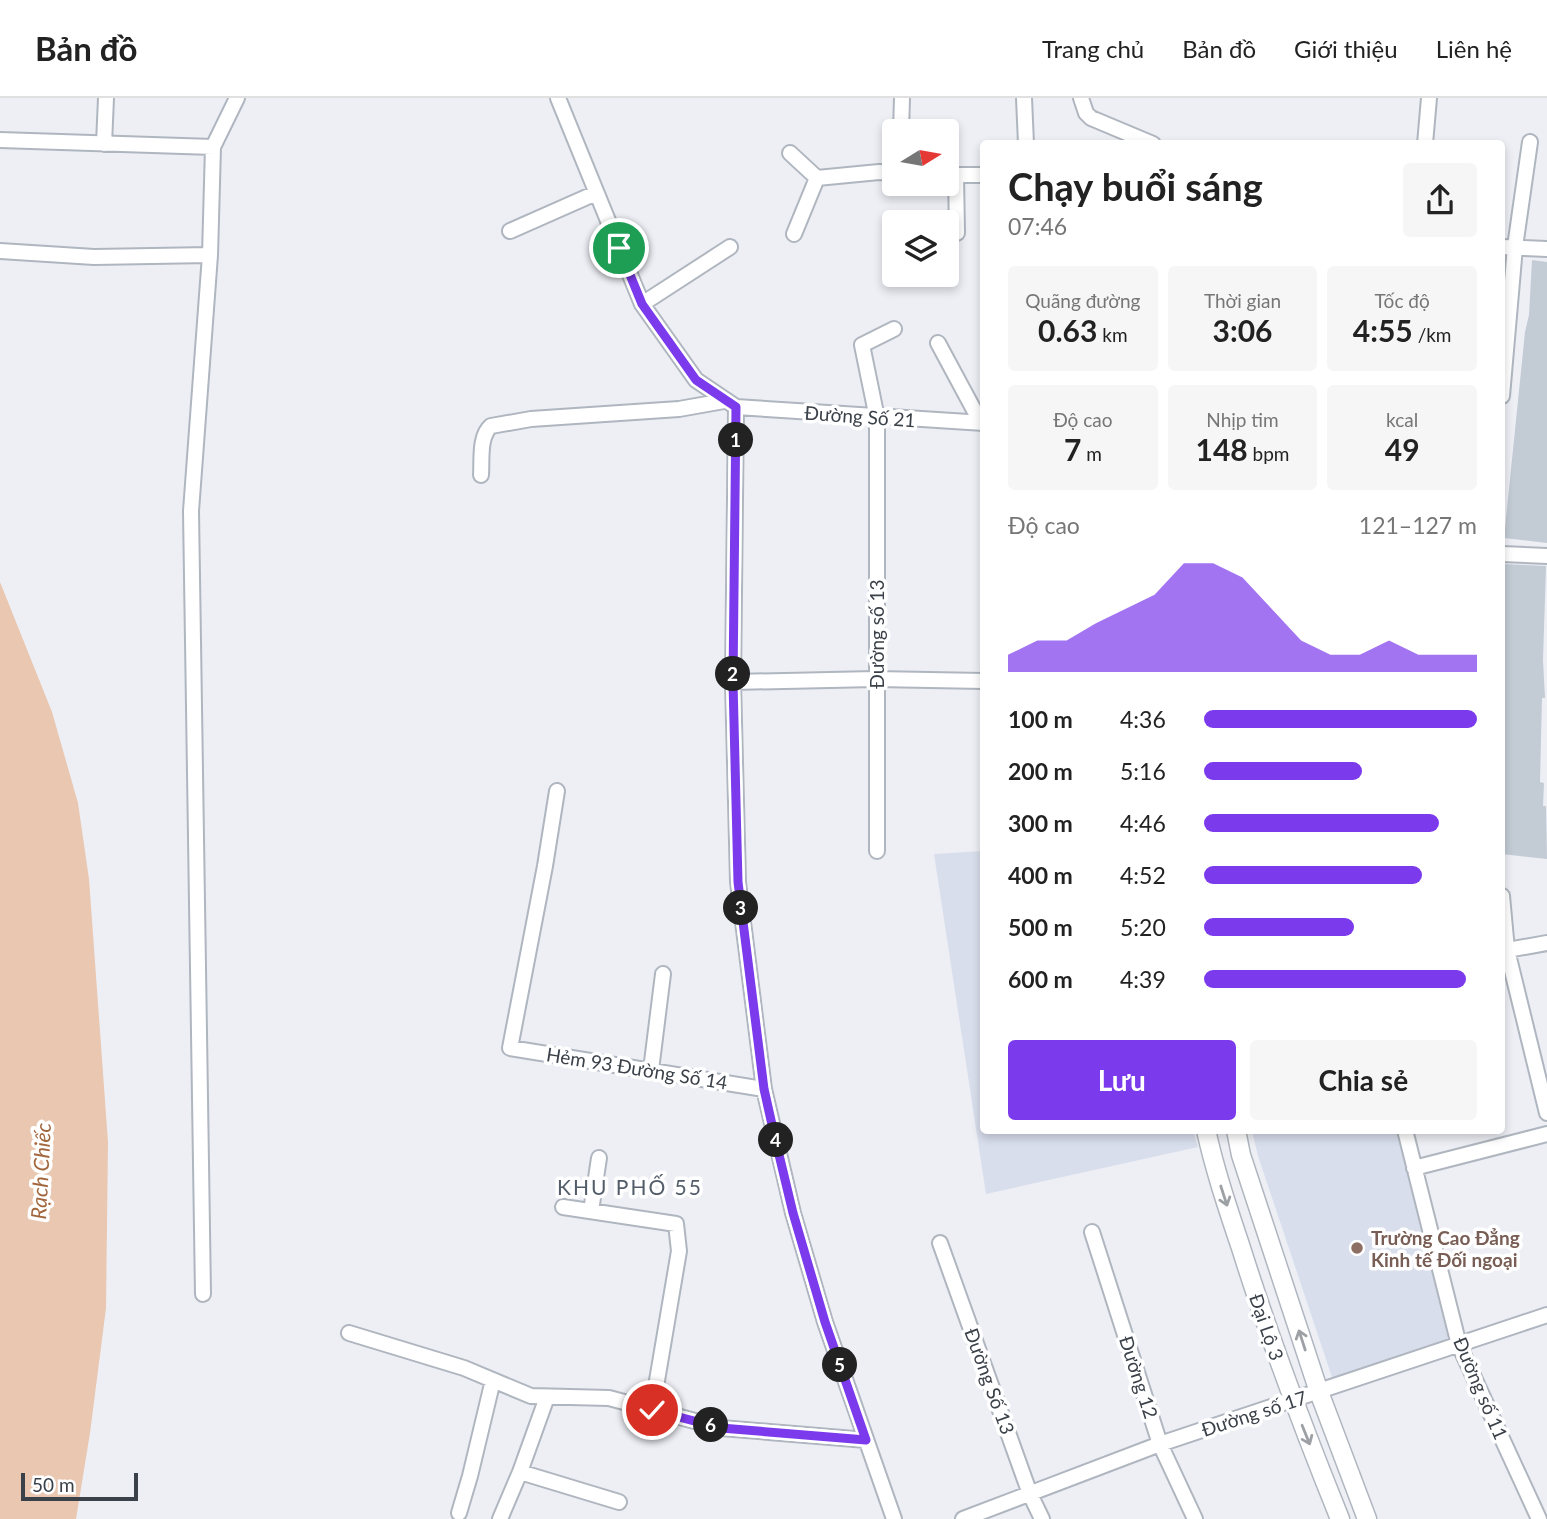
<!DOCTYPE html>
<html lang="vi">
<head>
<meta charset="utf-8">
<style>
  body { margin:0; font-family:Lato,sans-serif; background:#f6f6f6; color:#222; height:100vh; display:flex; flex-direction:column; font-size:26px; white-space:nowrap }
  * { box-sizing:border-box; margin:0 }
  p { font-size:23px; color:#767676 }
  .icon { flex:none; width:38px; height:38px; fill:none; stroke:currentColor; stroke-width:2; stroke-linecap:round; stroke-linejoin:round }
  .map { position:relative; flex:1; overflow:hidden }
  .details { position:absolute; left:980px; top:42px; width:525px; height:994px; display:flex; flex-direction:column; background:#fff; border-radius:7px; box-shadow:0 4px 10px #0003 }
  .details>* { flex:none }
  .needle { width:46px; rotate:79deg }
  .fabs { position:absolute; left:882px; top:21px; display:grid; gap:14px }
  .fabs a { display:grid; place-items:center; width:77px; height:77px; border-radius:7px; background:#fff; box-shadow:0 4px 10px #0003; font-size:35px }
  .scale { position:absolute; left:21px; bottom:18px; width:117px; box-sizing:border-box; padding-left:7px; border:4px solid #3b4149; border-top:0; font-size:19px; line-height:24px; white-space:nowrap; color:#3b4149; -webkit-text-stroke:5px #fff; paint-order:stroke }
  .pin { position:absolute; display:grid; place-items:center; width:60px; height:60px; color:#fff; margin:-30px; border:4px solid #fff; border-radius:50%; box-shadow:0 2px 7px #0007 }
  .km { position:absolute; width:35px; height:35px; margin:-18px; border-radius:50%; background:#222; color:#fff; font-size:19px; line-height:35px; text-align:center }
  .round { display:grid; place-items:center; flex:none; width:74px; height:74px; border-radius:7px; background:#f6f6f6 }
  .head { display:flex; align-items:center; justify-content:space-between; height:119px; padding:0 28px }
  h1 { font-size:38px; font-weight:700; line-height:52px }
  .stats { display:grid; grid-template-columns:repeat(3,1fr); gap:10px; height:119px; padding:7px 28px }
  .stats div { display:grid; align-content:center; border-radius:7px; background:#f6f6f6; text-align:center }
  .stats b { font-size:30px; font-weight:700 }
  .stats small { font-size:19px; font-weight:400 }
  .stats p { font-size:19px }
  .chart { height:196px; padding:14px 28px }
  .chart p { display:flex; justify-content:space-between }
  .chart svg { width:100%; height:126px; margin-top:7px; fill:#7c3aed; opacity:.7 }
  .action { display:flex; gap:14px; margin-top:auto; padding:14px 28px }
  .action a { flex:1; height:80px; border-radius:7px; background:#7c3aed; color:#fff; font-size:28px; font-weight:700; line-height:80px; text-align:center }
  .action a+a { background:#f6f6f6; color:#222 }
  ul { padding:0 28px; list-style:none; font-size:23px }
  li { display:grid; grid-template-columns:112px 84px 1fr; align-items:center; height:52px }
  li i { height:18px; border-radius:9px; background:#7c3aed }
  header { display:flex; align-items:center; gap:42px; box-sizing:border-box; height:98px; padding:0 35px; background:#fff; border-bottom:2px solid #e0e0e0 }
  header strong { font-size:33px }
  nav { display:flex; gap:38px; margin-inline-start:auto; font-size:24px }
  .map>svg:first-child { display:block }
  .education { fill:#d9deec }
  .water { fill:#e9c7b1 }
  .building { fill:#c3cbd5 }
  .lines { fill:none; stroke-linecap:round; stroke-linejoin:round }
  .minor-casing { stroke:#b0b6bf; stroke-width:18 }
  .tertiary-casing { stroke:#b0b6bf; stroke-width:21 }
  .minor { stroke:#fff; stroke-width:14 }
  .tertiary { stroke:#fff; stroke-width:18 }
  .oneway { stroke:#9da0a4 }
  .route-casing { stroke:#fff; stroke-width:14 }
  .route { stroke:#7c3aed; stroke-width:9 }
  .education-dot { fill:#8d6e63; stroke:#fff; stroke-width:2.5 }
  .labels { text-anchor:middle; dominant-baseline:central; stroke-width:7; stroke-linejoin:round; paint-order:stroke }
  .street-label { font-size:19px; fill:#3b4149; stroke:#fff }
  .education-label { font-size:19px; font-weight:bold; fill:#785e54; stroke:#fff; text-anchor:start }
  .water-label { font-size:21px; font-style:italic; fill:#a2663d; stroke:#fff }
  .neighbourhood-label { font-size:21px; letter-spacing:2px; fill:#535d6a; stroke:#fff }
</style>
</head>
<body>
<header>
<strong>Bản đồ</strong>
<nav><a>Trang chủ</a><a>Bản đồ</a><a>Giới thiệu</a><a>Liên hệ</a></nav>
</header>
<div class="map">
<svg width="1547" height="1421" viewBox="0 0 1547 1421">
  <rect width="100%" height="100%" fill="#edeff5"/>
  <path class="education" d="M 983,753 L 984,1032 L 1193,1033 L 1198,1049 L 986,1096 L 934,756 Z
    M 1252,1033 L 1397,1033 L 1449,1242 L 1334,1285 L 1258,1058 Z"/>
  <path class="water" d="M 0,484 L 52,614 L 78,705 L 89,781 L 108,1044 L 106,1210 L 90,1335 L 76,1421 L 0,1421 Z"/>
  <path class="building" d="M 1532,162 L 1547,164 L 1547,445 L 1504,440 L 1525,234 L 1529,217 Z
    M 1502,466 L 1546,468 L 1543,562 L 1545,600 L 1542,600 L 1540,684 L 1544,685 L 1543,708 L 1546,708 L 1547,761 L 1502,756 Z"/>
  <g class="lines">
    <g class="minor-casing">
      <path id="minor" d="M 558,0 L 642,206 L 696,282 L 736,309 L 984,325
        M 1024,0 L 1026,46
        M 1081,0 L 1086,15 L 1091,20 L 1153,46
        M 901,33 L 902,0
        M 0,42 L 213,49
        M 104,46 L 106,0
        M 1425,46 L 1429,0
        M 790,55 L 817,80 L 879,74 L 894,75
        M 948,77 L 984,77
        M 956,77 L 957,135
        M 510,133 L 596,95
        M 794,136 L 817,80
        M 1502,149 L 1547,151
        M 0,153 L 94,159 L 210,157
        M 642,206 L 730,149
        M 938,245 L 981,325
        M 1502,298 L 1515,149 L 1530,44
        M 736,309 L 733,584 L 738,784 L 764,991 L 793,1115 L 825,1224 L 894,1421
        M 481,377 C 482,362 479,338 491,328 L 531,321 L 679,311 L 724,303
        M 1502,456 L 1547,458
        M 733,584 L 875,581 L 984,583
        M 557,693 L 545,768 L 510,950 L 764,991
        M 877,753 L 877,320 L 862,247 L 894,231
        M 1502,798 L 1507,852 L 1547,1015
        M 1502,853 L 1547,845
        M 651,972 L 663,876
        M 1405,1032 L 1459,1247 L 1539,1421
        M 1414,1070 L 1547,1036
        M 563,1109 L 676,1126 L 679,1153 L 652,1312
        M 591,1113 L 599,1060
        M 1092,1134 L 1160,1346 L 1195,1421
        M 940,1145 L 1030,1396 L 1042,1421
        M 203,1196 L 191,413 L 210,157 L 213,49 L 237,0
        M 349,1235 L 464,1270 L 531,1298 L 609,1300 L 721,1330 L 866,1342
        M 547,1299 L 520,1374 L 619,1404
        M 459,1415 L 470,1378 L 493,1282
        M 500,1421 L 520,1374
        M 963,1421 L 1160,1346 L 1547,1217"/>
    </g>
    <g class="tertiary-casing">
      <path id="tertiary" d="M 1206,1032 C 1215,1073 1228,1111 1241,1150 C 1270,1242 1304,1332 1340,1421
        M 1236,1032 L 1241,1057 L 1319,1294 L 1367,1421"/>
    </g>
    <use href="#minor" class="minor"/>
    <use href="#tertiary" class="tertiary"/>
  </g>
  <defs><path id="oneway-shaft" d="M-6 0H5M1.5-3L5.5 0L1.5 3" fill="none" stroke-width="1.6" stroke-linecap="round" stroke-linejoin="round" transform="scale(1.75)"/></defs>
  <g class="oneway">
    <use href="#oneway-shaft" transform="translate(1224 1098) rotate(72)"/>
    <use href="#oneway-shaft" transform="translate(1302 1242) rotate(-108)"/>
    <use href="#oneway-shaft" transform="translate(1306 1337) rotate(68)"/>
  </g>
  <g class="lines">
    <g class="route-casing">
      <path id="route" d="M 619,150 L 642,206 L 696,282 L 736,309 L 733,584 L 738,784 L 764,991 L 775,1040 L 793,1115 L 825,1224 L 866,1342 L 721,1330 L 652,1312"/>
    </g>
    <use href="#route" class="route"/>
  </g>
  <circle class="education-dot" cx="1357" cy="1150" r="7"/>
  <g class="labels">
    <g class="street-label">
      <text transform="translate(860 318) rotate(4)">Đường Số 21</text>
      <text transform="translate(876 536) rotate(-90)">Đường số 13</text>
      <text transform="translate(637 970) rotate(9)">Hẻm 93 Đường Số 14</text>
      <text transform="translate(1267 1229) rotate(71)">Đại Lộ 3</text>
      <text transform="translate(1139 1279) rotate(72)">Đường 12</text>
      <text transform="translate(990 1283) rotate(70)">Đường Số 13</text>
      <text transform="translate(1481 1290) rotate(67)">Đường số 11</text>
      <text transform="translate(1254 1315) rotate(-18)">Đường số 17</text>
    </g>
    <g class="education-label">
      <text x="1371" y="1139">Trường Cao Đẳng<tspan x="1371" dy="22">Kinh tế Đối ngoại</tspan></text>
    </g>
    <g class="water-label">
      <text transform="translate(40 1073) rotate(-87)">Rạch Chiếc</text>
    </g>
    <g class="neighbourhood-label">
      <text x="630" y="1088">KHU PHỐ 55</text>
    </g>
  </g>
</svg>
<div class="fabs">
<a><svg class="needle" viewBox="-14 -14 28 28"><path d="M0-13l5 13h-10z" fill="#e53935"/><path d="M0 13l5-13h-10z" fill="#767676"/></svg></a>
<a><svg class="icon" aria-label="layers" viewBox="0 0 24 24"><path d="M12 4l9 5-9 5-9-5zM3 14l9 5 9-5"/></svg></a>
</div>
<div class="scale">50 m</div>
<div class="pin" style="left:619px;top:150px;background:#1e9e55"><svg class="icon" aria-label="arrive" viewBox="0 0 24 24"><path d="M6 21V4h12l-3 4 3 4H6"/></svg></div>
<div class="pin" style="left:652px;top:1312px;background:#d93025"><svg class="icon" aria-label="check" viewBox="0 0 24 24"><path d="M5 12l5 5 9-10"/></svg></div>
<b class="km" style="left:736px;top:342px">1</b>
<b class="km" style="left:733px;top:576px">2</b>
<b class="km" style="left:741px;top:810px">3</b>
<b class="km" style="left:776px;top:1042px">4</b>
<b class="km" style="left:840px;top:1267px">5</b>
<b class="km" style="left:711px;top:1327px">6</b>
<section class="details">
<div class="head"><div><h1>Chạy buổi sáng</h1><p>07:46</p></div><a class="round"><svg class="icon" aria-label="share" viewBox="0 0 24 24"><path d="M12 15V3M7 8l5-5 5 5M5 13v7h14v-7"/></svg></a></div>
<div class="stats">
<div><p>Quãng đường</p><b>0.63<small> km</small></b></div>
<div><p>Thời gian</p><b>3:06</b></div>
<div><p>Tốc độ</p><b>4:55<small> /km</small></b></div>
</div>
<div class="stats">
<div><p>Độ cao</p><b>7<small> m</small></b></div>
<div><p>Nhịp tim</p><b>148<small> bpm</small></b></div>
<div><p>kcal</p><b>49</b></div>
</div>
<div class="chart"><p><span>Độ cao</span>121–127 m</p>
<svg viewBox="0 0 160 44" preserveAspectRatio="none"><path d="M0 44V38L10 33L20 33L30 27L40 22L50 17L60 6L70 6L80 11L90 22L100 33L110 38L120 38L130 33L140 38L150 38L160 38V44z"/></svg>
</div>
<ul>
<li><b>100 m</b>4:36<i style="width:100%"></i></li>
<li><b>200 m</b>5:16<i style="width:58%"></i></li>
<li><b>300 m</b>4:46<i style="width:86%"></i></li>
<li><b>400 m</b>4:52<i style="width:80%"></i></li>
<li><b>500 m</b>5:20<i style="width:55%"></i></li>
<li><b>600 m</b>4:39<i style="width:96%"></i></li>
</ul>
<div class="action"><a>Lưu</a><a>Chia sẻ</a></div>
</section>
</div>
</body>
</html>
